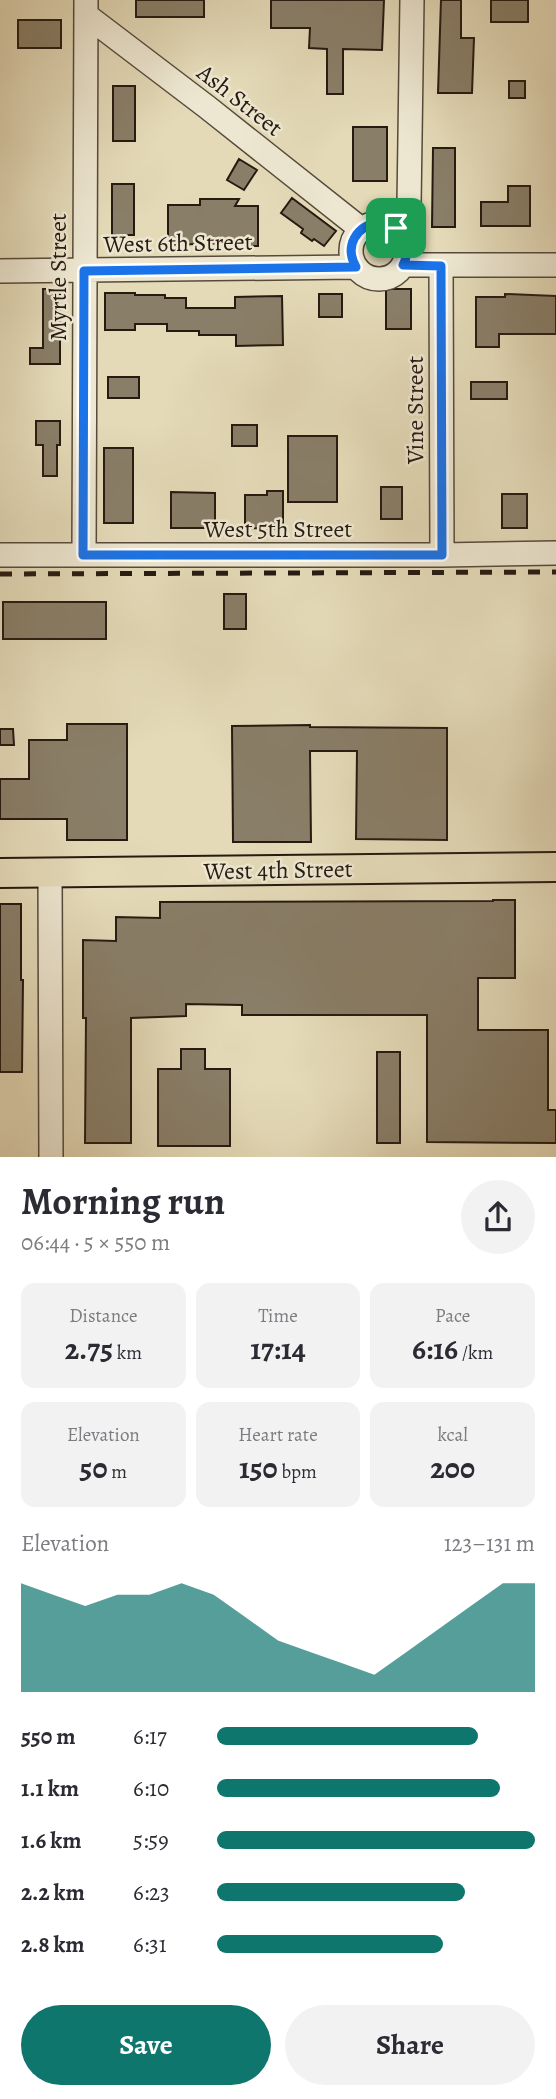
<!DOCTYPE html>
<html lang="en">
<head>
<meta charset="utf-8">
<style>
  body { margin:0; font-family:Alegreya,serif; background:#f2f2f3; color:#2b2b33; height:100vh; display:flex; flex-direction:column; font-size:26px; white-space:nowrap }
  * { box-sizing:border-box; margin:0 }
  p { font-size:23px; color:#7c7c81 }
  .icon { flex:none; width:38px; height:38px; fill:none; stroke:currentColor; stroke-width:2; stroke-linecap:round; stroke-linejoin:round }
  .map { position:relative; height:1157px; overflow:hidden }
  .drawer { display:flex; flex-direction:column; background:#fff; flex:1 }
  .drawer>* { flex:none }
  .pin { position:absolute; display:grid; place-items:center; width:60px; height:60px; color:#fff; margin:-30px; border-radius:14px; box-shadow:0 4px 10px #0006 }
  .round { display:grid; place-items:center; flex:none; width:74px; height:74px; border-radius:37px; background:#f2f2f3 }
  .overview { display:flex; align-items:center; justify-content:space-between; height:119px; padding:0 21px }
  h1 { font-size:38px; font-weight:700; line-height:52px }
  .stats { display:grid; grid-template-columns:repeat(3,1fr); gap:10px; height:119px; padding:7px 21px }
  .stats div { display:grid; align-content:center; border-radius:14px; background:#f2f2f3; text-align:center }
  .stats b { font-size:30px; font-weight:700 }
  .stats small { font-size:19px; font-weight:400 }
  .stats p { font-size:19px }
  .chart { height:196px; padding:14px 21px }
  .chart p { display:flex; justify-content:space-between }
  .chart svg { width:100%; height:126px; margin-top:7px; fill:#0f766e; opacity:.7 }
  .cta { display:flex; gap:14px; margin-top:auto; padding:14px 21px }
  .cta a { flex:1; height:80px; border-radius:42px; background:#0f766e; color:#fff; font-size:28px; font-weight:700; line-height:80px; text-align:center }
  .cta a+a { background:#f2f2f3; color:#2b2b33 }
  ul { padding:0 21px; list-style:none; font-size:23px }
  li { display:grid; grid-template-columns:112px 84px 1fr; align-items:center; height:52px }
  li i { height:18px; border-radius:9px; background:#0f766e }
  .map>svg:first-child { display:block }
  .building { fill:#897e68; stroke:#261a11; stroke-width:2 }
  .lines { fill:none; stroke-linecap:round; stroke-linejoin:round }
  .minor-casing { stroke:#564a3b; stroke-width:26 }
  .major-casing { stroke:#261a11; stroke-width:32 }
  .minor { stroke:#ede7d1; stroke-width:23 }
  .major { stroke:#e4dab8; stroke-width:28 }
  .rail { stroke:#261a11; stroke-width:5; stroke-dasharray:12 12; stroke-linecap:butt }
  .route-casing { stroke:#fff; stroke-width:14 }
  .route { stroke:#1a73e8; stroke-width:9 }
  .labels { text-anchor:middle; dominant-baseline:central; stroke-width:5; stroke-linejoin:round; paint-order:stroke }
  .street-label { font-size:24px; fill:#261a11; stroke:#ede7d1 }
</style>
</head>
<body>
<div class="map">
<svg width="556" height="1158" viewBox="0 0 556 1158">
  <rect width="100%" height="100%" fill="#e4dab8"/>
  <filter id="stains"><feTurbulence type="fractalNoise" baseFrequency=".00286" numOctaves="4"/><feColorMatrix values="0 0 0 0 .2 0 0 0 0 .09 0 0 0 0 .02 0 0 0 .5 -.17"/></filter>
  <radialGradient id="worn" r=".72"><stop offset=".6" stop-color="#630" stop-opacity="0"/><stop offset="1" stop-color="#630" stop-opacity=".3"/></radialGradient>
  <path class="building" d="M 136,0 L 204,0 L 204,17 L 136,17 Z
    M 271,0 L 384,0 L 382,50 L 343,49 L 343,94 L 327,94 L 327,49 L 309,48 L 310,28 L 271,28 Z
    M 441,0 L 461,0 L 461,38 L 474,38 L 472,93 L 438,93 Z
    M 491,0 L 528,0 L 528,22 L 491,22 Z
    M 18,20 L 61,20 L 61,48 L 18,48 Z
    M 509,81 L 525,81 L 525,98 L 509,98 Z
    M 113,86 L 135,86 L 135,141 L 113,141 Z
    M 353,127 L 387,127 L 387,181 L 353,181 Z
    M 433,148 L 455,148 L 455,227 L 432,227 Z
    M 239,159 L 257,170 L 244,190 L 227,180 Z
    M 112,184 L 134,184 L 134,235 L 112,235 Z
    M 508,186 L 530,186 L 530,226 L 481,226 L 481,202 L 508,202 Z
    M 292,198 L 336,231 L 324,246 L 314,239 L 312,241 L 301,233 L 303,229 L 281,213 Z
    M 200,199 L 239,199 L 235,206 L 258,206 L 258,246 L 229,246 L 229,243 L 168,245 L 168,205 L 200,205 Z
    M 43,289 L 60,289 L 60,364 L 30,364 L 30,348 L 43,348 Z
    M 386,289 L 411,289 L 411,329 L 386,329 Z
    M 105,293 L 135,293 L 135,295 L 165,295 L 165,298 L 186,298 L 186,308 L 235,308 L 235,297 L 282,296 L 283,345 L 236,346 L 236,335 L 199,335 L 199,331 L 167,331 L 167,324 L 135,324 L 135,330 L 105,330 Z
    M 319,294 L 342,294 L 342,317 L 319,317 Z
    M 505,294 L 556,296 L 556,334 L 499,334 L 499,347 L 476,347 L 476,297 L 505,297 Z
    M 108,377 L 139,377 L 139,398 L 108,398 Z
    M 471,382 L 507,382 L 507,399 L 471,399 Z
    M 36,421 L 60,421 L 60,445 L 57,445 L 57,476 L 43,476 L 43,445 L 36,445 Z
    M 232,425 L 257,425 L 257,446 L 232,446 Z
    M 288,436 L 337,436 L 337,502 L 288,502 Z
    M 104,448 L 133,448 L 133,523 L 104,523 Z
    M 381,487 L 402,487 L 402,519 L 381,519 Z
    M 267,491 L 283,491 L 283,529 L 245,528 L 245,495 L 267,495 Z
    M 171,492 L 215,493 L 215,528 L 171,528 Z
    M 502,494 L 527,494 L 527,528 L 502,528 Z
    M 224,594 L 246,594 L 246,629 L 224,629 Z
    M 3,602 L 106,602 L 106,639 L 3,639 Z
    M 67,724 L 127,724 L 127,840 L 67,840 L 67,819 L 0,819 L 0,779 L 29,779 L 29,740 L 67,740 Z
    M 310,725 L 310,727 L 447,728 L 447,840 L 356,839 L 357,751 L 310,751 L 311,842 L 233,842 L 232,726 Z
    M 0,729 L 13,729 L 14,745 L 0,745 Z
    M 493,900 L 515,900 L 515,978 L 478,978 L 478,1030 L 548,1030 L 548,1110 L 556,1110 L 556,1143 L 427,1142 L 427,1015 L 242,1015 L 242,1005 L 186,1004 L 186,1016 L 131,1018 L 131,1143 L 85,1143 L 86,1018 L 83,1018 L 83,940 L 116,941 L 116,917 L 160,918 L 160,902 L 493,901 Z
    M 0,904 L 21,904 L 21,980 L 23,980 L 22,1072 L 0,1072 Z
    M 181,1049 L 205,1049 L 205,1069 L 230,1069 L 230,1146 L 158,1146 L 158,1069 L 181,1069 Z
    M 377,1052 L 400,1052 L 400,1143 L 377,1143 Z"/>
  <g class="lines">
    <g class="minor-casing">
      <path id="minor" d="M 86,15 L 207,107 L 361,229
        M351 251a28 28 0 1 1 56 0a28 28 0 1 1-56 0Z
        M 396,228 L 409,205 L 412,0
        M 403,265 L 556,265
        M 441,266 L 442,555
        M 0,271 L 356,267
        M 0,555 L 442,555 L 556,553
        M 84,555 L 86,0
        M 50,873 L 51,1158"/>
    </g>
    <g class="major-casing">
      <path id="major" d="M 0,873 L 556,867"/>
    </g>
    <use href="#minor" class="minor"/>
    <use href="#major" class="major"/>
    <path class="rail" d="M 0,574 L 556,572"/>
  </g>
  <g class="lines">
    <g class="route-casing">
      <path id="route" d="M 379,222 C 400,226 414,244 403,265 L 441,266 L 442,555 L 83,555 L 84,271 L 356,267 C 344,246 356,226 379,222 Z"/>
    </g>
    <use href="#route" class="route"/>
  </g>
  <g class="labels">
    <g class="street-label">
      <text transform="translate(240 100) rotate(38)">Ash Street</text>
      <text transform="translate(178 243) rotate(-1)">West 6th Street</text>
      <text transform="translate(58 277) rotate(-90)">Myrtle Street</text>
      <text transform="translate(415 410) rotate(-90)">Vine Street</text>
      <text x="278" y="529">West 5th Street</text>
      <text transform="translate(278 870) rotate(-1)">West 4th Street</text>
    </g>
  </g>
  <rect width="100%" height="100%" filter="url(#stains)"/>
  <rect width="100%" height="100%" fill="url(#worn)"/>
</svg>
<div class="pin" style="left:396px;top:228px;background:#1e9e55"><svg class="icon" aria-label="arrive" viewBox="0 0 24 24"><path d="M6 21V4h12l-3 4 3 4H6"/></svg></div>
</div>
<section class="drawer">
<div class="overview"><div><h1>Morning run</h1><p>06:44 · 5 × 550 m</p></div><a class="round"><svg class="icon" aria-label="share" viewBox="0 0 24 24"><path d="M12 15V3M7 8l5-5 5 5M5 13v7h14v-7"/></svg></a></div>
<div class="stats">
<div><p>Distance</p><b>2.75<small> km</small></b></div>
<div><p>Time</p><b>17:14</b></div>
<div><p>Pace</p><b>6:16<small> /km</small></b></div>
</div>
<div class="stats">
<div><p>Elevation</p><b>50<small> m</small></b></div>
<div><p>Heart rate</p><b>150<small> bpm</small></b></div>
<div><p>kcal</p><b>200</b></div>
</div>
<div class="chart"><p><span>Elevation</span>123–131 m</p>
<svg viewBox="0 0 160 44" preserveAspectRatio="none"><path d="M0 44V6L10 10L20 14L30 10L40 10L50 6L60 10L70 18L80 26L90 30L100 34L110 38L120 30L130 22L140 14L150 6L160 6V44z"/></svg>
</div>
<ul>
<li><b>550 m</b>6:17<i style="width:82%"></i></li>
<li><b>1.1 km</b>6:10<i style="width:89%"></i></li>
<li><b>1.6 km</b>5:59<i style="width:100%"></i></li>
<li><b>2.2 km</b>6:23<i style="width:78%"></i></li>
<li><b>2.8 km</b>6:31<i style="width:71%"></i></li>
</ul>
<div class="cta"><a>Save</a><a>Share</a></div>
</section>
</body>
</html>
